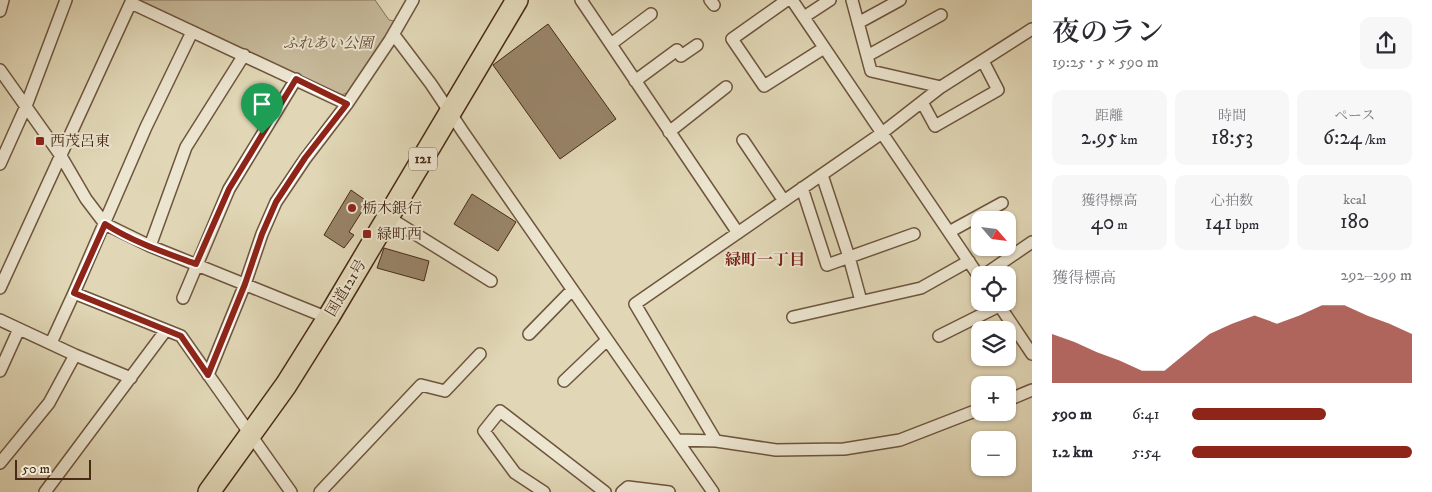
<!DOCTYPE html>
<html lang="ja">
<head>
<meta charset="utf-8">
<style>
  body { margin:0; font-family:"IM FELL DW Pica","Noto Serif JP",serif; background:#f7f7f7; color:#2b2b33; height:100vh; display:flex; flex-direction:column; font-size:19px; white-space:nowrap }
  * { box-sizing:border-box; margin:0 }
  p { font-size:16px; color:#7c7c81 }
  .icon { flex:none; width:28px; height:28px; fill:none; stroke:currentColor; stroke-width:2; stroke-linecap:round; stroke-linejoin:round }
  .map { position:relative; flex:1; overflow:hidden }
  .sheet { display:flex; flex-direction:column; background:#fff; width:400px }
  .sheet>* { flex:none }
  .needle { width:32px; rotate:118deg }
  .controls { position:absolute; left:971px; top:211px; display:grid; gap:10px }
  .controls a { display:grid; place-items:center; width:45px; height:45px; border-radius:10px; background:#fff; box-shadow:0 1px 4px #0004; font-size:25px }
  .scale { position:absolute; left:15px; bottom:12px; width:76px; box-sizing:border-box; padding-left:5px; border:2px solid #482a15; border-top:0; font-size:14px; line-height:18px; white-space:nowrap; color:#482a15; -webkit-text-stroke:4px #ece5d0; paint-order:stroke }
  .pin { position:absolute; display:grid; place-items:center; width:42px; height:42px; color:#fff; margin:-51px -21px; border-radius:50% 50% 50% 0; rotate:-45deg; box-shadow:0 0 5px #0007 }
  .pin .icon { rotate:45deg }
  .round { display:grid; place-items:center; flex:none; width:52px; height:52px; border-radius:10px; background:#f7f7f7 }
  .headline { display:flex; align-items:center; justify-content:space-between; height:85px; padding:0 20px }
  h1 { font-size:28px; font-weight:600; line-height:38px }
  .stats { display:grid; grid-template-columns:repeat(3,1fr); gap:8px; height:85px; padding:5px 20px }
  .stats div { display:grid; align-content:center; border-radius:10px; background:#f7f7f7; text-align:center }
  .stats b { font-size:21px; font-weight:600 }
  .stats small { font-size:14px; font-weight:400 }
  .stats p { font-size:14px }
  .chart { height:140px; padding:10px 20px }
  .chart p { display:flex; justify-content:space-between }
  .chart svg { width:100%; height:90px; margin-top:5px; fill:#8f2418; opacity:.7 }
  ul { padding:0 20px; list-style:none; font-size:16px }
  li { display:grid; grid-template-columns:80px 60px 1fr; align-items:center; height:38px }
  li i { height:12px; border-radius:6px; background:#8f2418 }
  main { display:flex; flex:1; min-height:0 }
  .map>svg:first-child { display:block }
  .green { fill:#c7ba9b; stroke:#887258 }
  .building { fill:#988469; stroke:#482a15 }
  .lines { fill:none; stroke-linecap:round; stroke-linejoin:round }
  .street-casing { stroke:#6e553d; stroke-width:14 }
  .highway-casing { stroke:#482a15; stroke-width:24 }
  .street { stroke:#ece5d0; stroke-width:11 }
  .highway { stroke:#e1d7b6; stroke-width:21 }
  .route-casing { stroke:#fff; stroke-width:10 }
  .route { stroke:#8f2418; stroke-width:6 }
  .poi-dot { fill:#8f2418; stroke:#ece5d0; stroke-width:2 }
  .labels { text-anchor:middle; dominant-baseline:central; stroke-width:4; stroke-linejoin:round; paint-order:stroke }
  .shield { fill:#ece5d0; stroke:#79624d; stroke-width:1 }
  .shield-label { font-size:14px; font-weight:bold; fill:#482a15 }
  .park-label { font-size:15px; font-style:italic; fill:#614730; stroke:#ece5d0 }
  .poi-label { font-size:15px; fill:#482a15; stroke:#ece5d0; text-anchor:start }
  .street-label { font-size:15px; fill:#482a15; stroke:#ece5d0 }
  .neighbourhood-label { font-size:16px; font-weight:bold; fill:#7a1f14; stroke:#ece5d0 }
</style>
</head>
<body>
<main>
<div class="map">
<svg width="1032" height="492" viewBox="0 0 1032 492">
  <rect width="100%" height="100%" fill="#e1d7b6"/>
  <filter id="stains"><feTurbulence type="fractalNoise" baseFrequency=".004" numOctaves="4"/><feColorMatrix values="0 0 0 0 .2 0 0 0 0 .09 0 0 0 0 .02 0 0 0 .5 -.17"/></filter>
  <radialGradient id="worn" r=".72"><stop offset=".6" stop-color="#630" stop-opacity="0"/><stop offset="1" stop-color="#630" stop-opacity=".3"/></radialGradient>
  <path class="green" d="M 139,0 L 375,0 L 389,20 L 395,21 L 347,93 L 338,96 L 140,3 Z"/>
  <path class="building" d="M 548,24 L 616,119 L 560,159 L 493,65 Z
    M 351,190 L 368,202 L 349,232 L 354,235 L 344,248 L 324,235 Z
    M 472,194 L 516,222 L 498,251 L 454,224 Z
    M 384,248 L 429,261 L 424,281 L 377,268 Z"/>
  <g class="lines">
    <g class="street-casing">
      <path id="street" d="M 581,0 L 738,233
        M 710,0 L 714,5
        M 787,0 L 732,39 L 764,86 L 824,48
        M 792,0 L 980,278
        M 852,0 L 871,71 L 941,87
        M 131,3 L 347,104
        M 0,11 L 3,0
        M 804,17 L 830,0
        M 858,23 L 900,0
        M 394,35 L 431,84 L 463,132 L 713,492
        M 611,44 L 651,14
        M 867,56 L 941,15
        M 0,70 L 61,156 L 86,199 L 105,224 L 150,246 L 328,318
        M 635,81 L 677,50 L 681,56 L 697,45
        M 922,102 L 935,126 L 998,90 L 983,61
        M 669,132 L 726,87
        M 743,140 L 784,201
        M 0,164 L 26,106 L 66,0
        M 822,175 L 849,257 L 861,301
        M 802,188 L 827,265 L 914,234
        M 388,217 L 491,281
        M 949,232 L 1002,203
        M 150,246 L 186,147 L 244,55
        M 984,275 L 1032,242
        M 0,288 L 132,0
        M 74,293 L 181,336 L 291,492
        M 183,298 L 229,189 L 296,79
        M 997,302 L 1032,354
        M 793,317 L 921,288 L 969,261
        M 0,320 L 75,355 L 131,378
        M 529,334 L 572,290
        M 939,336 L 999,306
        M 51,343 L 74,293 L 146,127 L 192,32
        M 0,371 L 19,329
        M 208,375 L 245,284 L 262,234 L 276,202 L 305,159 L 347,104 L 390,40 L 413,0
        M 564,381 L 607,340
        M 1008,400 L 1032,390
        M 678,440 L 716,441 L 776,450 L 844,449 L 900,440 L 980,409
        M 716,441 L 635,304 L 882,133 L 941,87 L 1032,29
        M 0,463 L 49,403 L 75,355
        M 45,492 L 166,330
        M 320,492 L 421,385 L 445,391 L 480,354
        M 544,492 L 515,473 L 484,431 L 500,411 L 605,492
        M 622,492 L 628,487 L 669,492"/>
    </g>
    <g class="highway-casing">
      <path id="highway" d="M 209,492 L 286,385 L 328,318 L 517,0"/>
    </g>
    <use href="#street" class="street"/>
    <use href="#highway" class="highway"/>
  </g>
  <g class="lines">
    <g class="route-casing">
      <path id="route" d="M 296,79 L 347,104 L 305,158 L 276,202 L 262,234 L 245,284 L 208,375 L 181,336 L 74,293 L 105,224 C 133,242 166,253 196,264 L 229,189 Z"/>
    </g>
    <use href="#route" class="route"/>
  </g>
  <g class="poi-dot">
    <rect x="35" y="136" width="10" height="10" rx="2.5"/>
    <circle cx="352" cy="208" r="5"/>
    <rect x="362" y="229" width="10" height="10" rx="2.5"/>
  </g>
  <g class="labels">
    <rect class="shield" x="409" y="147.5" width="28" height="23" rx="4"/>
    <g class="shield-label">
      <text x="423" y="159">121</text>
    </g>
    <g class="park-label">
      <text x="328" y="43">ふれあい公園</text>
    </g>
    <g class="poi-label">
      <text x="50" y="141">西茂呂東</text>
      <text x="362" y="208">栃木銀行</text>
      <text x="377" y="234">緑町西</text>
    </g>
    <g class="street-label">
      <text transform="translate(346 288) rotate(-59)">国道121号</text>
    </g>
    <g class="neighbourhood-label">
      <text x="765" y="260">緑町一丁目</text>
    </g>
  </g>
  <rect width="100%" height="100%" filter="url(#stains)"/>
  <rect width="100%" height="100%" fill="url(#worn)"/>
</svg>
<div class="controls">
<a><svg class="needle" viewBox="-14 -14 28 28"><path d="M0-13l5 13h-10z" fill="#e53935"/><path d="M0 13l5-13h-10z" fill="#7c7c81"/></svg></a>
<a><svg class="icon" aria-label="locate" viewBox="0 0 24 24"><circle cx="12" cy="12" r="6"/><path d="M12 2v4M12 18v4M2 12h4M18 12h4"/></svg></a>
<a><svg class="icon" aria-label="layers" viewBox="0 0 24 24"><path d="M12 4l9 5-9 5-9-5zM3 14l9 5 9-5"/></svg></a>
<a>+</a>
<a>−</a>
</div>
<div class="scale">50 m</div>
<div class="pin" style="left:262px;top:134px;background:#1e9e55"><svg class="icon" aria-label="arrive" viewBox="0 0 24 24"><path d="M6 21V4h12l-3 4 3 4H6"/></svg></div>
</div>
<section class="sheet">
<div class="headline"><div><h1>夜のラン</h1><p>19:25 · 5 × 590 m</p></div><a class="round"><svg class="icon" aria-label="share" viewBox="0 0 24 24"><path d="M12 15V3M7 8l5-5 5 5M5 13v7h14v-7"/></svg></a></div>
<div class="stats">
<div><p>距離</p><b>2.95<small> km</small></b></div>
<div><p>時間</p><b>18:53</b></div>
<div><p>ペース</p><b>6:24<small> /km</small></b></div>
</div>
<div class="stats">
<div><p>獲得標高</p><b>40<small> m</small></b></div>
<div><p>心拍数</p><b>141<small> bpm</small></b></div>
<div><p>kcal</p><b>180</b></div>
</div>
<div class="chart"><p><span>獲得標高</span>292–299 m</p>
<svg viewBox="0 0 160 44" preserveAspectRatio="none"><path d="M0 44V20L10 24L20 29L30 33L40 38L50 38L60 29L70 20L80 15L90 11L100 15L110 11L120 6L130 6L140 11L150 15L160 20V44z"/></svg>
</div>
<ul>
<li><b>590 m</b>6:41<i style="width:61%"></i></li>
<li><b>1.2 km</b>5:54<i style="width:100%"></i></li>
</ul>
</section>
</main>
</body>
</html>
